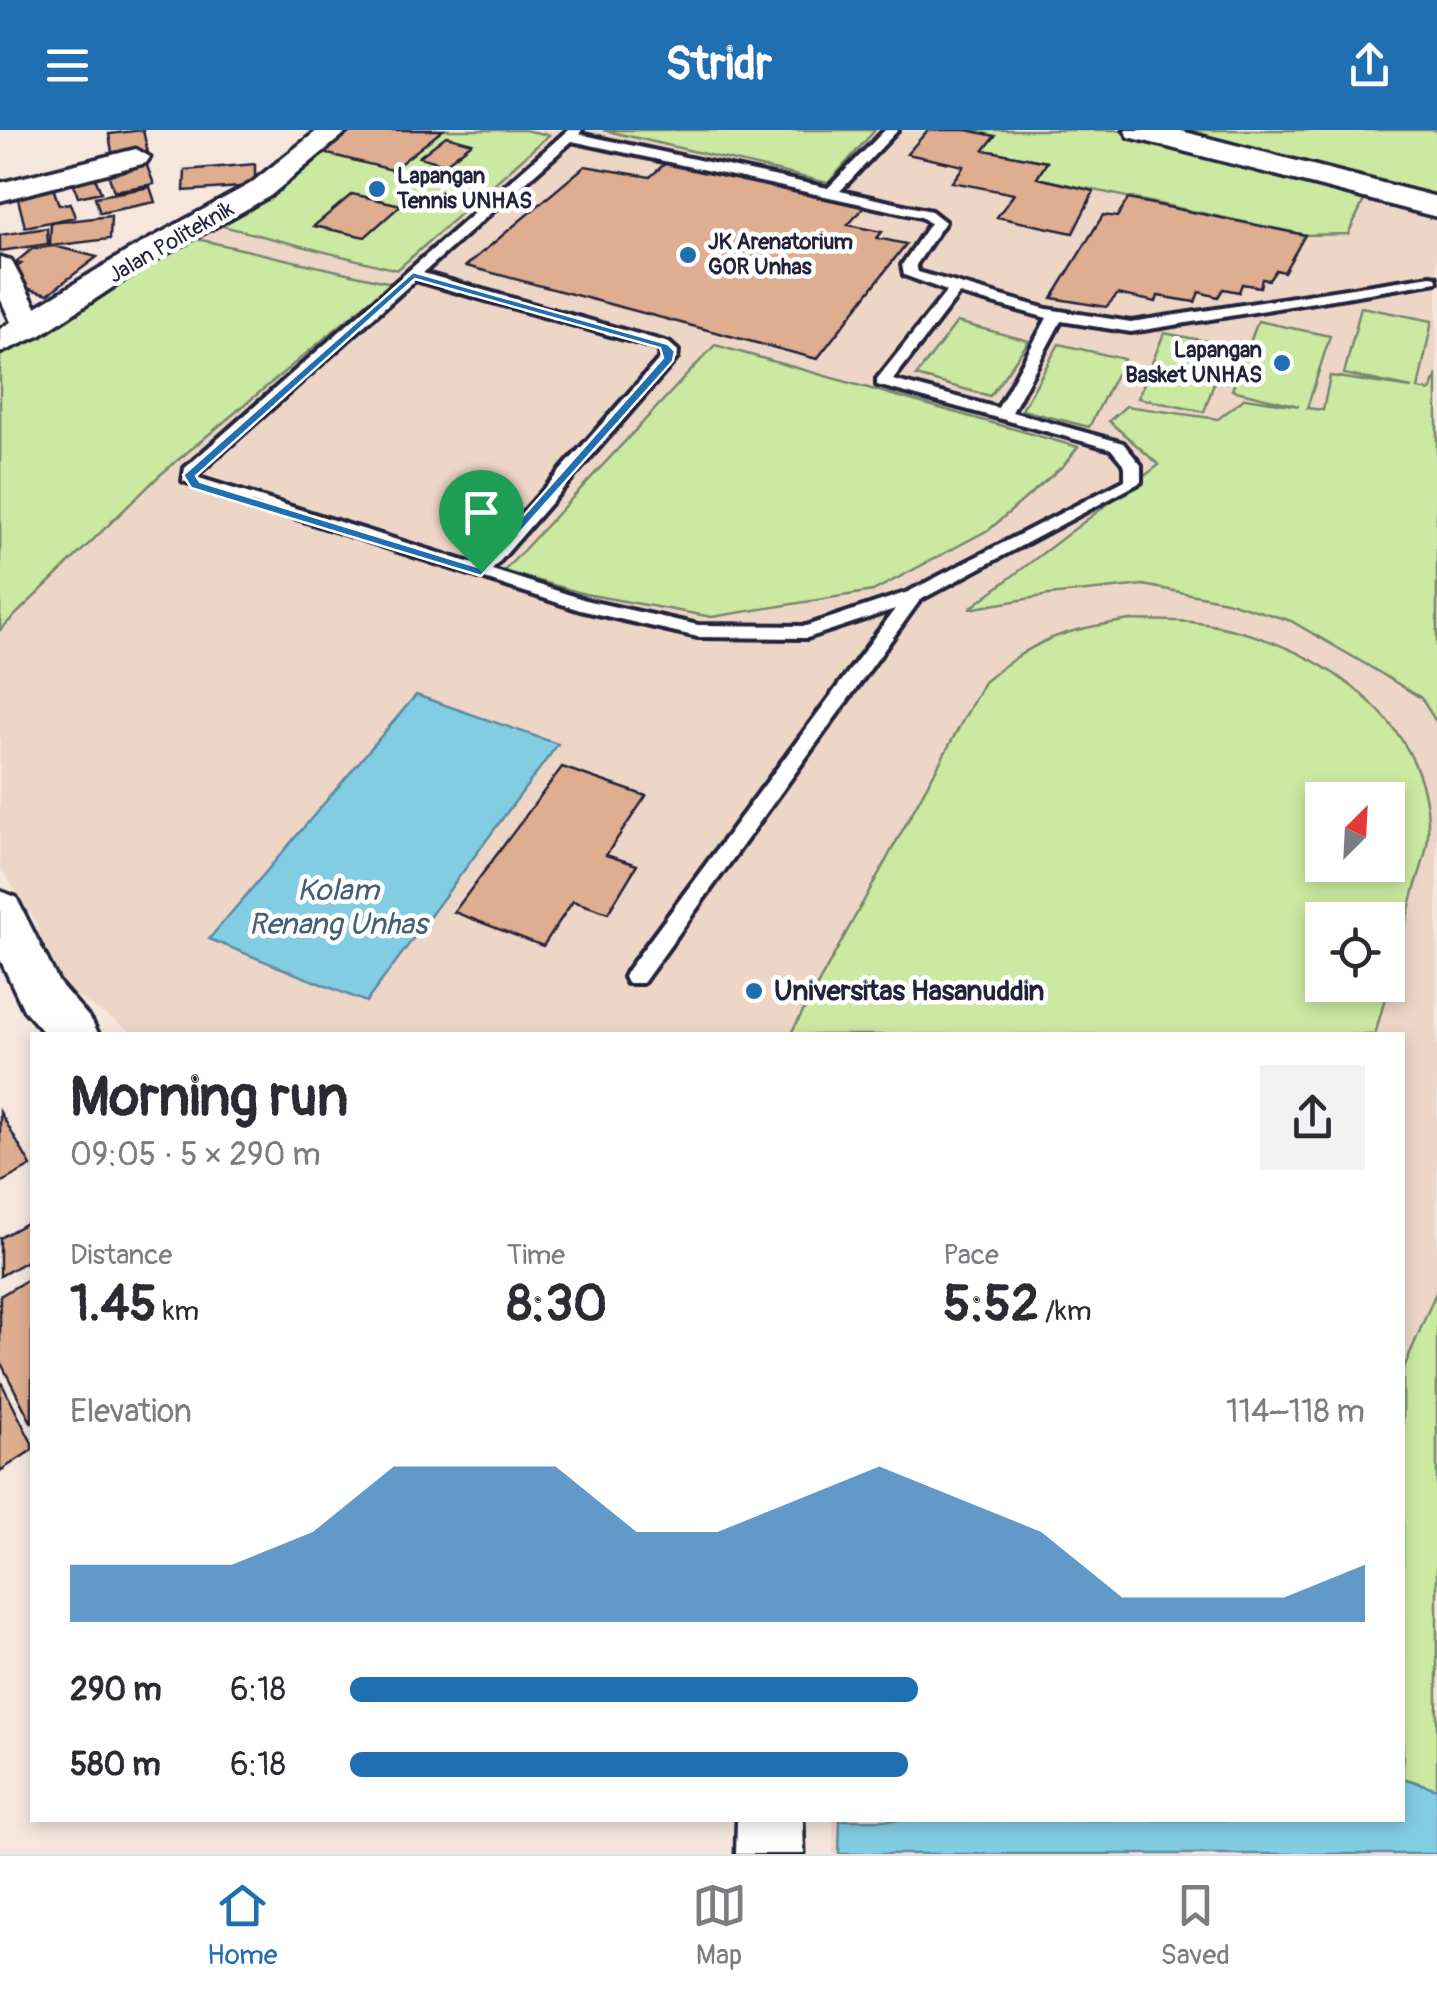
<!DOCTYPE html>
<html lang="en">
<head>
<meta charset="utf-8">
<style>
  body { margin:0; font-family:Pangolin,sans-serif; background:#f2f2f3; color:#2b2b33; height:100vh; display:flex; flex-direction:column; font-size:38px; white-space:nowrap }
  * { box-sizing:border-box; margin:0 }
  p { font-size:32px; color:#7c7c81 }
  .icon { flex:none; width:55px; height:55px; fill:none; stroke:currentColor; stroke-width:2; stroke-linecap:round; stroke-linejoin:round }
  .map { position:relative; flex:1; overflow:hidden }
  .details { position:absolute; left:30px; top:902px; width:1375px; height:790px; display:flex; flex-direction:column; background:#fff; border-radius:0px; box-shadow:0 5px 15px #0003 }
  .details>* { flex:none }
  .needle { width:65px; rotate:24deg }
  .tools { position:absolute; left:1305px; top:652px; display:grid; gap:20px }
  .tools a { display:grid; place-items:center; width:100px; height:100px; border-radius:0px; background:#fff; box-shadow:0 5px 15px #0003; font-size:50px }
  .pin { position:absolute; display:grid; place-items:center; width:85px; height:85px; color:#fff; margin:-102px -42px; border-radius:50% 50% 50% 0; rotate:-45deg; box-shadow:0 0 10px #0007 }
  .pin .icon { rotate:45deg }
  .round { display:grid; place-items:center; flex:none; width:105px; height:105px; border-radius:0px; background:#f2f2f3 }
  .head { display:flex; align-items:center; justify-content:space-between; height:170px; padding:0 40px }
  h1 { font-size:55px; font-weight:700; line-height:75px }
  .stats { display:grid; grid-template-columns:repeat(3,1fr); gap:15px; height:170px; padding:10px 40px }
  .stats div { display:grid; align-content:center }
  .stats b { font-size:50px; font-weight:700 }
  .stats small { font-size:28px; font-weight:400 }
  .stats p { font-size:28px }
  .chart { height:280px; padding:20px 40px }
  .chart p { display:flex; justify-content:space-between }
  .chart svg { width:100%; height:180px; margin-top:10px; fill:#1f6fb2; opacity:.7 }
  ul { padding:0 40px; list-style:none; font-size:32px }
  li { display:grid; grid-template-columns:160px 120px 1fr; align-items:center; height:75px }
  li i { height:25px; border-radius:12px; background:#1f6fb2 }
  header { display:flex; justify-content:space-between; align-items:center; height:130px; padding:0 40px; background:#1f6fb2; color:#fff; font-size:45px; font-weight:700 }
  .tabs { display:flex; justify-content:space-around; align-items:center; height:140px; border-top:2px solid #e1e1e2; background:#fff; font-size:28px; color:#7c7c81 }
  .tabs a { display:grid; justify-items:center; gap:5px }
  .tabs .on { color:#1f6fb2 }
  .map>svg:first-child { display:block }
  .built { fill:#eed6c7; fill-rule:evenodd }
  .green { fill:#cbe9a1; stroke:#76866e; stroke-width:2.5; fill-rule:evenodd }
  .water { fill:#83cde3; stroke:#5c89a0; stroke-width:2.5 }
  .building { fill:#dfae91; stroke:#22223b; stroke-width:2.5 }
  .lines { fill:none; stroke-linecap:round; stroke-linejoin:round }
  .lane-casing { stroke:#22223b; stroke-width:8 }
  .street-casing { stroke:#22223b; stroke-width:7 }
  .secondary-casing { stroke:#22223b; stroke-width:7 }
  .lane { fill:#fff; fill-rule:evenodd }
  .street { fill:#fff; fill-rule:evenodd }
  .secondary { fill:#fff; fill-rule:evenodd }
  .route { fill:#1f6fb2; stroke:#fff; stroke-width:2.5; fill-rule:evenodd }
  .poi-dot { fill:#1f6fb2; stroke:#fff; stroke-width:4 }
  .labels { text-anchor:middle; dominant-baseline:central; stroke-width:9; stroke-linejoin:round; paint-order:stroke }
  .far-poi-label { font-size:22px; font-weight:bold; fill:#22223b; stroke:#fff; text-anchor:start }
  .far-street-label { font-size:22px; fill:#22223b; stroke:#fff }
  .poi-label { font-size:28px; font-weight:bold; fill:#22223b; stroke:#fff; text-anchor:start }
  .water-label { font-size:30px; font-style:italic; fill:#445e76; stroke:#fff }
</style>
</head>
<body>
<header><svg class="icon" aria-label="menu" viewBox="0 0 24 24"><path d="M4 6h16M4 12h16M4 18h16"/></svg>Stridr<svg class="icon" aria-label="share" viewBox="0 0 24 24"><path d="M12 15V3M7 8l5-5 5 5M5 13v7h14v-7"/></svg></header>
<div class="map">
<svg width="1437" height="1724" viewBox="0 0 1437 1724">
  <rect width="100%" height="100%" fill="#f5e7de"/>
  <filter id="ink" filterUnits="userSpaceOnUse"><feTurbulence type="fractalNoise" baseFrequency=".01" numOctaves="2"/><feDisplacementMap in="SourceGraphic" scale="20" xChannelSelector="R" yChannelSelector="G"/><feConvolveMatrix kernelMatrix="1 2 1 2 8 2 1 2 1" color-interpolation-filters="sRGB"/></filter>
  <g filter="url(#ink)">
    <path class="built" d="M 343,0 L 1437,0 L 1437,1724 L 833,1724 L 833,1690 L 1402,1690 L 1402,905 L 137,905 L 76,866 L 50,838 L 36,792 L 0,737 L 0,218 ZM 1322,670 L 1388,670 L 1388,735 L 1322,735 ZM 1322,790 L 1388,790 L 1388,855 L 1322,855 Z"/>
    <path class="green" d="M 343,0 L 524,0 L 549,5 L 397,140 L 218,95 Z
      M 603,0 L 875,0 L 828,53 Z
      M 967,0 L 1117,0 L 1367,64 L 1348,104 L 1305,105 L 1037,48 L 1047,32 L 984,20 Z
      M 1181,0 L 1437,0 L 1437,66 Z
      M 188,107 L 391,153 L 160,345 L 0,500 L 0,218 Z
      M 1361,177 L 1432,191 L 1418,259 L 1431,261 L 1437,244 L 1437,593 L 1421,568 L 1367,535 L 1291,491 L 1226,471 L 1143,455 L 1049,465 L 969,479 L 1159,335 L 1109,291 L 1126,276 L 1218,289 L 1245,268 L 1299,276 L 1232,260 L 1258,191 L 1330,206 L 1307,278 L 1323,280 L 1330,246 L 1412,258 L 1344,244 Z
      M 957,192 L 1029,211 L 990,266 L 916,246 Z
      M 1164,203 L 1227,215 L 1204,282 L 1138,268 Z
      M 1059,214 L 1124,229 L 1089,297 L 1022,280 Z
      M 715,215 L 1078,317 L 1064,335 L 990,399 L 873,461 L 712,487 L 585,464 L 504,441 Z
      M 1130,490 C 1150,491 1171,490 1191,492 C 1301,504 1434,583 1428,706 C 1427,725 1418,746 1413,765 C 1400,812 1388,858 1375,905 L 790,905 L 984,552 C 1037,507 1062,501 1130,490 ZM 1322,670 L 1388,670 L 1388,735 L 1322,735 ZM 1322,790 L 1388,790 L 1388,855 L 1322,855 Z
      M 1437,1160 L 1437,1659 L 1403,1648 L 1403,1240 Z"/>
    <path class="water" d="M 416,565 L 558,614 L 366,872 L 209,809 Z
      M 1403,1648 L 1437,1659 L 1437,1724 L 839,1724 L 840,1690 L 1402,1690 Z"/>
    <path class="building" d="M 143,0 L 148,23 L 113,28 L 109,4 Z
      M 350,0 L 443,0 L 392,40 L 320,22 Z
      M 928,0 L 967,0 L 995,6 L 984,20 L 1047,32 L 1037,48 L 1094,61 L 1073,103 L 997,87 L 1014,64 L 952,52 L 964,36 L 907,24 Z
      M 446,6 L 472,13 L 445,34 L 419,27 Z
      M 669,30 L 865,76 L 848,95 L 882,102 L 877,108 L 906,114 L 817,229 L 466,136 L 585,36 L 650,47 Z
      M 145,31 L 154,54 L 114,61 L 106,38 Z
      M 255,34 L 255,56 L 184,61 L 185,40 Z
      M 92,41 L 101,62 L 78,67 L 70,45 Z
      M 51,52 L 59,75 L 70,73 L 75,87 L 25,97 L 16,61 Z
      M 150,57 L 155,72 L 100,83 L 95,67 Z
      M 352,64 L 401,75 L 365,107 L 314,96 Z
      M 1128,69 L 1305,105 L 1284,142 L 1276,140 L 1269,150 L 1262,149 L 1260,157 L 1242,154 L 1239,162 L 1223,159 L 1218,167 L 1199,162 L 1195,172 L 1158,166 L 1156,172 L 1118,164 L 1106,177 L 1052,168 L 1103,85 L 1117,87 Z
      M 111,86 L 110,109 L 50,116 L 51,93 Z
      M 47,98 L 48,114 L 0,121 L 0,105 Z
      M 54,116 L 97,127 L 48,164 L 14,155 L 8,144 L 21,134 L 15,133 L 32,119 Z
      M 562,637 L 646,666 L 606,725 L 637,735 L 608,783 L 573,771 L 543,816 L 454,782 Z
      M 0,982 L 31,1036 L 0,1053 Z
      M 32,1090 L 32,1128 L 0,1146 L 0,1108 Z
      M 32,1147 L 32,1294 L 0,1231 L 0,1166 Z
      M 0,1250 L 32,1313 L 32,1320 L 0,1341 Z"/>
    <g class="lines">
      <g class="lane-casing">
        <path id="lane" d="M 568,0 L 582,0 L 579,4 L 828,58 L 885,0 L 898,0 L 840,61 L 931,81 L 945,92 L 916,135 L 918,142 L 1047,179 L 1131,192 L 1431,146 L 1436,147 L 1437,152 L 1131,202 L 1061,191 L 1012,282 L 1123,313 L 1141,335 L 1141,352 L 920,470 L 643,853 L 627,853 L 624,847 L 627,841 L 895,479 L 807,508 L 698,507 L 580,480 L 183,351 L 185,338 ZM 572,11 L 921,87 L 930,93 L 902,135 L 904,145 L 947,161 L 877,249 L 877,255 L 1111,319 L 1125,336 L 1125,350 L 908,462 L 806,496 L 698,495 L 589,471 L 492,440 L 677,228 L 678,221 L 669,213 L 423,143 ZM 415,150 L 659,219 L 661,227 L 477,435 L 199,348 L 199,343 ZM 959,164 L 1047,188 L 998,278 L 893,250 Z"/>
      </g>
      <g class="street-casing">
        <path id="street" d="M 318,0 L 349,0 L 270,66 L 148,134 L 41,205 L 0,223 L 0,199 L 11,192 L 0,168 L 0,127 L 11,130 L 36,177 L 126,122 L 250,54 Z
          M 136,19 L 150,27 L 146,33 L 0,71 L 0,53 Z
          M 0,761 L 16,767 L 59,853 L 92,891 L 99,905 L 46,905 L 24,880 L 0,829 Z
          M 737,1690 L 803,1690 L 804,1724 L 736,1724 Z"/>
      </g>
      <g class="secondary-casing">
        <path id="secondary" d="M 1124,0 L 1177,0 L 1437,67 L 1437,87 L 1129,7 Z"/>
      </g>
      <use href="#lane" class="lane"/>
      <use href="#street" class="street"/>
      <use href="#secondary" class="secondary"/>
    </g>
  </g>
  <path class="route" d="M 413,142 L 668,214 L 675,221 L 673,231 L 481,446 L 191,358 L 183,345 ZM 415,149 L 660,218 L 663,228 L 478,437 L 200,352 L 196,346 Z"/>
  <g class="poi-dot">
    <circle cx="377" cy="59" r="10"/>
    <circle cx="688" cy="125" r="10"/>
    <circle cx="1282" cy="233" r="10"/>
    <circle cx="754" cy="861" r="10"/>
  </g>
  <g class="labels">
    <g class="far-poi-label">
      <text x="397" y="46">Lapangan<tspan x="397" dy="25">Tennis UNHAS</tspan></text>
      <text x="708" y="112">JK Arenatorium<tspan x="708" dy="25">GOR Unhas</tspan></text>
      <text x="1262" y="220" text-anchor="end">Lapangan<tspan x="1262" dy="25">Basket UNHAS</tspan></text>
    </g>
    <g class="far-street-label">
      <text transform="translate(171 112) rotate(-30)">Jalan Politeknik</text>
    </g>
    <g class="poi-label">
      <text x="774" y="861">Universitas Hasanuddin</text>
    </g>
    <g class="water-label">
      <text x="338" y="760">Kolam<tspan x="338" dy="34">Renang Unhas</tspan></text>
    </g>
  </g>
</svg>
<div class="tools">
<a><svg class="needle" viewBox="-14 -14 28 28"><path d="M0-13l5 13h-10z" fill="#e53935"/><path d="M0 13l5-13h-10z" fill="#7c7c81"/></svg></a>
<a><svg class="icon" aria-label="locate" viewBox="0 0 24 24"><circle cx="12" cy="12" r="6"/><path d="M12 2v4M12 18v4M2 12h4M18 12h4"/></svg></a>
</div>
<div class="pin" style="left:481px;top:442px;background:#1e9e55"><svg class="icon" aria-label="arrive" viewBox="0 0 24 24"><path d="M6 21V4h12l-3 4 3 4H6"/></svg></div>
<section class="details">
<div class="head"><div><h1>Morning run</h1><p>09:05 · 5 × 290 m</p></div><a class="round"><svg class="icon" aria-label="share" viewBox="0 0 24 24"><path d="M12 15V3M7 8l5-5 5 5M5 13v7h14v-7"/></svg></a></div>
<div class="stats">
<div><p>Distance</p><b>1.45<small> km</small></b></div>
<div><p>Time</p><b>8:30</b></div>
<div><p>Pace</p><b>5:52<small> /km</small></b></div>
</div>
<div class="chart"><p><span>Elevation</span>114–118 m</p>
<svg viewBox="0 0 160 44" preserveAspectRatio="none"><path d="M0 44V30L10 30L20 30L30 22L40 6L50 6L60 6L70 22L80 22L90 14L100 6L110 14L120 22L130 38L140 38L150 38L160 30V44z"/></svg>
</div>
<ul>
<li><b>290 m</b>6:18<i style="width:56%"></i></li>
<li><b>580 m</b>6:18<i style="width:55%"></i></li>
</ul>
</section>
</div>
<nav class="tabs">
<a class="on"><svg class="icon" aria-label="home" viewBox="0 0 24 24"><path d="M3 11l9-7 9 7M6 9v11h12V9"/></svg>Home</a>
<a><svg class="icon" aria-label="map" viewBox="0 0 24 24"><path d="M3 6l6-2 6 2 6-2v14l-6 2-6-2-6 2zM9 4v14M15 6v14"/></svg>Map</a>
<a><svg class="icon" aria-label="saved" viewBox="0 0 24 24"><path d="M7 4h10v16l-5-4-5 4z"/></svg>Saved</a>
</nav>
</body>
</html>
